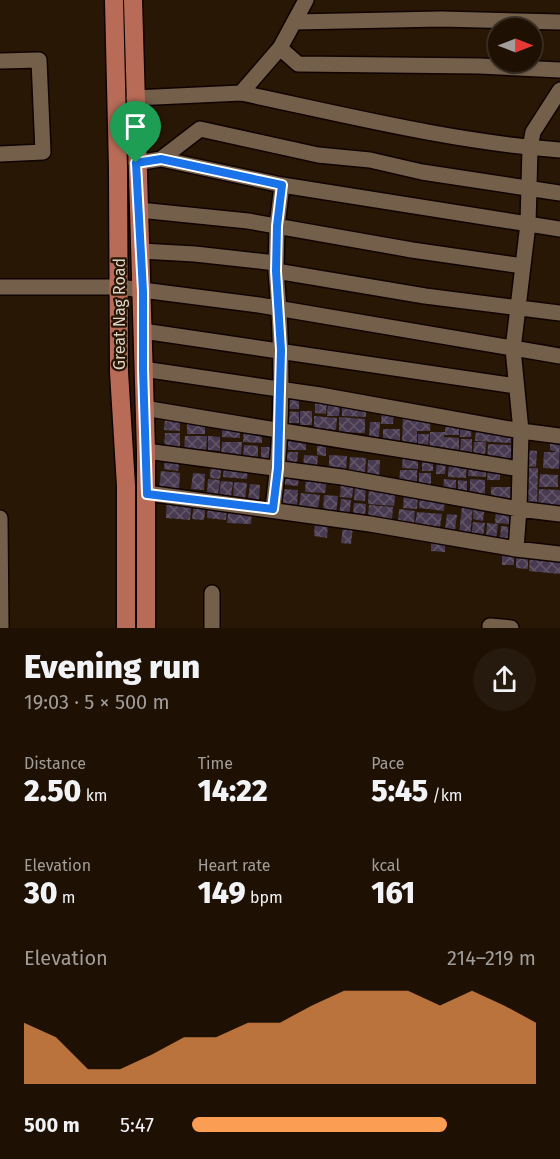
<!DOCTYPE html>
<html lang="en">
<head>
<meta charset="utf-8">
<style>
  body { margin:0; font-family:"Fira Sans",sans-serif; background:#261a0e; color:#f1f3f6; height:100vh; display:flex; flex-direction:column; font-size:22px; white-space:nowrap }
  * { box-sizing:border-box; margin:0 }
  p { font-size:20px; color:#a19d9a }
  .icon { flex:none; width:33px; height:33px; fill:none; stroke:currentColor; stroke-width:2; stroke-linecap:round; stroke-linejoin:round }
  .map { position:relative; height:628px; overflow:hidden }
  .side { display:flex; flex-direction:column; background:#1e1104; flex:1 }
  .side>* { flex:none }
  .needle { width:39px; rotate:90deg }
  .controls { position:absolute; left:488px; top:18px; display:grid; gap:12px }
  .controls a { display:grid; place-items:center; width:54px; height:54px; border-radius:50%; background:#1e1104; box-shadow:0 2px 4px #0004,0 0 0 2px #3c3126; font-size:30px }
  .pin { position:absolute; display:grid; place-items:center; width:51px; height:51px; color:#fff; margin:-62px -26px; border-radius:50% 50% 50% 0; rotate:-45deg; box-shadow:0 0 6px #0007 }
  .pin .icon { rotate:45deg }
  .round { display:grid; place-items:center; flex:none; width:63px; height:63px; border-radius:32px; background:#261a0e }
  .headline { display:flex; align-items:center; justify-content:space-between; height:102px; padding:0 24px }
  h1 { font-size:33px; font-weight:800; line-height:45px }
  .stats { display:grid; grid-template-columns:repeat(3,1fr); gap:9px; height:102px; padding:6px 24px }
  .stats div { display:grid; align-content:center }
  .stats b { font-size:30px; font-weight:800 }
  .stats small { font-size:16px; font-weight:400 }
  .stats p { font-size:16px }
  .chart { height:168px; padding:12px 24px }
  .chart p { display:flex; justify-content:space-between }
  .chart svg { width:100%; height:108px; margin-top:6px; fill:#fc9d54; opacity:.7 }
  ul { padding:0 24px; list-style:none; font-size:20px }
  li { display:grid; grid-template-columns:96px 72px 1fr; align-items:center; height:45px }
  li i { height:15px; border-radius:8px; background:#fc9d54 }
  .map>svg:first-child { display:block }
  .building { fill:url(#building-cross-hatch) }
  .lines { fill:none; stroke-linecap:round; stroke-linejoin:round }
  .minor-casing { stroke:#100300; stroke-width:18 }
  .major-casing { stroke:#100300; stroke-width:21 }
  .minor { stroke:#745f4b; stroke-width:15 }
  .major { stroke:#b86c58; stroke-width:18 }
  .route-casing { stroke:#fff; stroke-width:12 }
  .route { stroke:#1a73e8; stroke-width:8 }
  .labels { text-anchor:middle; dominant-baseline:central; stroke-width:4.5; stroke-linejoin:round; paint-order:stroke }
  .street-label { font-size:16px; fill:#dfd3c8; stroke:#281705 }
</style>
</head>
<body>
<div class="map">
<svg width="560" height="628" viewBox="0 0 560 628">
  <defs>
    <pattern id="building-cross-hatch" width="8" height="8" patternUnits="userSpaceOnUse" patternTransform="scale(1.5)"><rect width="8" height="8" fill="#483a50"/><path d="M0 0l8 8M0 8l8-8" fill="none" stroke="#625668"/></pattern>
  </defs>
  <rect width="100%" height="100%" fill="#281705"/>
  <path class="building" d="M 284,396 L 299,397 L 299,409 L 283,409 Z
    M 315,398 L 327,398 L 326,414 L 315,413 Z
    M 328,402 L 340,402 L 339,416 L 327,416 Z
    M 342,403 L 366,406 L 366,417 L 342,416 Z
    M 382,409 L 394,409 L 393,424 L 381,424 Z
    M 283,411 L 299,412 L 299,423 L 283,423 Z
    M 300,411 L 312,411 L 312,425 L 300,425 Z
    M 403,414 L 431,417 L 430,431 L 417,431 L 417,445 L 402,444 Z
    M 314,416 L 337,418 L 336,430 L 314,428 Z
    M 339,417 L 365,419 L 365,433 L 339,432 Z
    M 165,418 L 180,419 L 180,431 L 164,430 Z
    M 446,421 L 459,422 L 459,435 L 444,435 L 444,437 L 459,438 L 459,452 L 429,452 L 430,432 L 445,432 Z
    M 187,422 L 205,422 L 205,434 L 187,434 Z
    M 370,422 L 380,422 L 379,437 L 369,437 Z
    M 460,422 L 472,423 L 471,437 L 460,437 Z
    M 222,426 L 240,426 L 240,438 L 222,437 Z
    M 476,428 L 511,431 L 511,443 L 475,441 Z
    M 244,429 L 262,429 L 262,443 L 243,442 Z
    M 383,429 L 400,429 L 400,443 L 383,443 Z
    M 165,433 L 180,433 L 180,449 L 164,449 Z
    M 418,434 L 429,434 L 428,447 L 418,446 Z
    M 185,436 L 207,436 L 206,452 L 184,451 Z
    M 208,436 L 220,437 L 220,451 L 208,450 Z
    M 282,436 L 306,436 L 306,450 L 282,450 Z
    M 550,436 L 560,439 L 559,469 L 543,468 L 544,452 L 557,452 L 550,450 Z
    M 461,439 L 472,439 L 472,454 L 460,454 Z
    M 317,440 L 326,441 L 326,456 L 317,455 Z
    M 222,442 L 242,442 L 241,457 L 221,456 Z
    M 474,442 L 486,442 L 485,457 L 473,457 Z
    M 488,444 L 511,445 L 511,461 L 487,461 Z
    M 244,445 L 258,446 L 258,459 L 243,458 Z
    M 261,447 L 274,447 L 274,462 L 261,462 Z
    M 524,450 L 537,451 L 536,467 L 523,466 Z
    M 282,452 L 298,452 L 297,464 L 282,464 Z
    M 403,453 L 418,454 L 418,469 L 402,468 Z
    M 165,455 L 180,457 L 178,471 L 164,469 Z
    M 304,455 L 318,456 L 317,468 L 303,467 Z
    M 329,455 L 347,456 L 346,471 L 329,471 Z
    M 350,457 L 366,458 L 365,474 L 349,473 Z
    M 422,457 L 433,457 L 433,471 L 422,471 Z
    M 437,458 L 446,458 L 445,474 L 436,474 Z
    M 368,460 L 380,460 L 379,478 L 367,477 Z
    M 449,461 L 467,462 L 466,478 L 448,477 Z
    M 211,462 L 222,463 L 220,479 L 210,478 Z
    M 469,464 L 486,465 L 486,477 L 468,476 Z
    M 224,465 L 248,467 L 247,479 L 223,477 Z
    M 488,468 L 500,468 L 500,480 L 487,480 Z
    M 523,468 L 538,468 L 537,508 L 523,508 Z
    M 400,470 L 417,470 L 417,486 L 399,485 Z
    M 161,471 L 180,473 L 179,491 L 159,489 Z
    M 280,472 L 299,474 L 298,486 L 278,484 Z
    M 193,473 L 205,474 L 204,490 L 191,489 Z
    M 419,473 L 431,473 L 431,487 L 419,487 Z
    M 540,474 L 558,475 L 558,487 L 539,487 Z
    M 306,477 L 327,479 L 325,493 L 305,492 Z
    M 208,479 L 220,480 L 218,495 L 207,494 Z
    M 444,479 L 456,480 L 456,493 L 443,493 Z
    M 470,479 L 485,480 L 485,498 L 470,498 Z
    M 458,480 L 467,481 L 467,495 L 458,495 Z
    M 221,481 L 233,482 L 231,497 L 219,496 Z
    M 234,482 L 247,483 L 245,500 L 233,498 Z
    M 341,483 L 354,484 L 352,498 L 340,497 Z
    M 250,484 L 260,485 L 259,500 L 248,500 Z
    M 355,486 L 366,487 L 365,501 L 354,500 Z
    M 369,487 L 396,490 L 394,506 L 368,504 Z
    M 491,487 L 511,487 L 510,503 L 491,503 Z
    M 281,489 L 298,490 L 297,506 L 279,504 Z
    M 539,489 L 560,490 L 560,508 L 538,507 Z
    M 301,493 L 320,495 L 318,510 L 299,508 Z
    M 404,494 L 418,496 L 417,509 L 403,508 Z
    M 324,495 L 338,496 L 336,515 L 323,513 Z
    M 420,496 L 445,498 L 444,511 L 419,508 Z
    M 167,498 L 192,500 L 190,520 L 166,518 Z
    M 341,499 L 351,500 L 349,517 L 339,516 Z
    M 194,502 L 206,504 L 204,520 L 192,519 Z
    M 354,503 L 366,504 L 365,517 L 353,516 Z
    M 208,505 L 227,507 L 226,520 L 207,518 Z
    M 369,505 L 393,507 L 392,520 L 368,518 Z
    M 474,505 L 485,506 L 483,521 L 473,519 Z
    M 462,506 L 473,507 L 470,535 L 459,534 Z
    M 229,507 L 252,511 L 251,524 L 227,523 Z
    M 399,509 L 415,511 L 414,524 L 398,523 Z
    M 496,510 L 513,512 L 512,524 L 495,523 Z
    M 417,512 L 442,514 L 440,527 L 415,524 Z
    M 447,514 L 457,515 L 455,530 L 445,529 Z
    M 315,522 L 328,524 L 327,538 L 314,536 Z
    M 473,522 L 485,523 L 483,538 L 471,537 Z
    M 487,523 L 498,524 L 496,539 L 486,538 Z
    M 343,526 L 353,527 L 351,544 L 341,543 Z
    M 501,526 L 511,527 L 510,540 L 500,539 Z
    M 431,541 L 445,541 L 445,552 L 431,551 Z
    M 502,549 L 514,550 L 514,565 L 502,565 Z
    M 516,554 L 528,554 L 528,569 L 516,568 Z
    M 530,554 L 560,558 L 560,574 L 529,571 Z"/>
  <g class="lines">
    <g class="minor-casing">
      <path id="minor" d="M 294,22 L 441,19 L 560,22
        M 280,48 L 298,64 L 480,66 L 560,70
        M 0,61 L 39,60 L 43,152 L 0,154
        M 560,90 L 533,132 L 530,148 L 528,224 L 513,349 L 521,431 L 560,436
        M 241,93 C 346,115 453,142 560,150
        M 134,98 L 241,93 L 280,48 L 306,0
        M 161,159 L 200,129 L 318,155 L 370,160 L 422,172 L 560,193
        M 136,163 L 161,159 L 282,185 L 560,229
        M 282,185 L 277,226 L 276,271 L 425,296 L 560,313
        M 139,210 L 248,221 L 412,250 L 523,266
        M 141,251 L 195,254 L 276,263
        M 0,287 L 119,287 L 259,305 L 560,356
        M 143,331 L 516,386
        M 143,369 L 320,395 L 521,431 L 519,509 L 342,477 L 146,451
        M 145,408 C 270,430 395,448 520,469
        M 147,493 L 370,524 L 516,549 L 519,509 L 560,514
        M 273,509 C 283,430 283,350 276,271
        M 0,518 L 1,628
        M 516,549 L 560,554
        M 212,593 L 212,628
        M 490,626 L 511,628"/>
    </g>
    <g class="major-casing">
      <path id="major" d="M 114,0 L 118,168 L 119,372 L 126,486 L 126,628
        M 133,0 L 146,451 L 146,628"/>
    </g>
    <use href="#minor" class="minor"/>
    <use href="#major" class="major"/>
  </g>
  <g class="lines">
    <g class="route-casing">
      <path id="route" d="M 161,159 L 282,185 L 277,226 L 276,271 L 281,350 L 278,468 L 273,509 L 147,494 L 143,369 L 143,291 L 136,163 Z"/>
    </g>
    <use href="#route" class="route"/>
  </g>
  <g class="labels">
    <g class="street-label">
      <text transform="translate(119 314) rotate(-90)">Great Nag Road</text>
    </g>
  </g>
</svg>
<div class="controls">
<a><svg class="needle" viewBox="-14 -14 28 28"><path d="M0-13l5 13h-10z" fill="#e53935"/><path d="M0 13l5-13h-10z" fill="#a19d9a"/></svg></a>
</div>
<div class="pin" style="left:136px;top:163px;background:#1e9e55"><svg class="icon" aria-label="arrive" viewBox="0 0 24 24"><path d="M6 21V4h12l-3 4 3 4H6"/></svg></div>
</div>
<section class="side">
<div class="headline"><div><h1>Evening run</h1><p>19:03 · 5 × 500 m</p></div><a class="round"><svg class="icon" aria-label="share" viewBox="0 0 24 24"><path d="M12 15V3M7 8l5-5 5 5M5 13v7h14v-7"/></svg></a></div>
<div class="stats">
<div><p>Distance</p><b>2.50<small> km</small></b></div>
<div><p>Time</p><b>14:22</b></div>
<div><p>Pace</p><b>5:45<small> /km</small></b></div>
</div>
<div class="stats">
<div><p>Elevation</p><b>30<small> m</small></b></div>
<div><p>Heart rate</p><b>149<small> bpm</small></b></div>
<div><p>kcal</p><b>161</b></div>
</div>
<div class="chart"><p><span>Elevation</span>214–219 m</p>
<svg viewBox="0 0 160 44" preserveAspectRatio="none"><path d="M0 44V19L10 25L20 38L30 38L40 32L50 25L60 25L70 19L80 19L90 12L100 6L110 6L120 6L130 12L140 6L150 12L160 19V44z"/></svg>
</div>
<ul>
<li><b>500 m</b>5:47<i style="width:74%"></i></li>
</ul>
</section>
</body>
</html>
